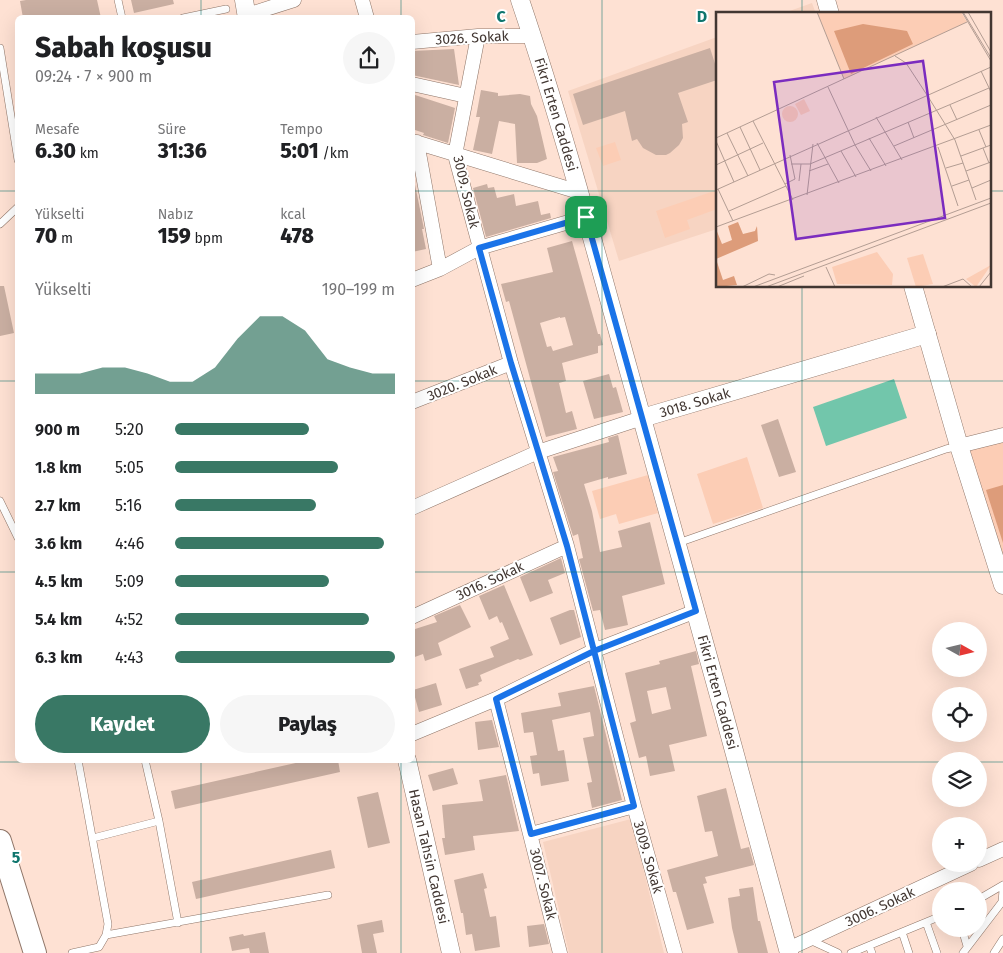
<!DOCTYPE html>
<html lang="tr">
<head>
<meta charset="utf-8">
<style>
  body { margin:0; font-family:"Fira Sans",sans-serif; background:#f6f6f6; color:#202124; height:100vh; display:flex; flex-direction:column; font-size:19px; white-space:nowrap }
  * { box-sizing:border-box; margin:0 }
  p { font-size:16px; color:#757577 }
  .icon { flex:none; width:28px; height:28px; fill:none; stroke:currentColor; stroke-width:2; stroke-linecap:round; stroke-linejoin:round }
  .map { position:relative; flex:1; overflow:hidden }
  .drawer { position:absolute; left:15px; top:15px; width:400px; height:748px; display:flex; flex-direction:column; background:#fff; border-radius:8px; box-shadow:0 5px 20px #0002 }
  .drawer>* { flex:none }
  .needle { width:32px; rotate:98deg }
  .buttons { position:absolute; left:932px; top:622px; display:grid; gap:10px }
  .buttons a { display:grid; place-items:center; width:55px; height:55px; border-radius:50%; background:#fff; box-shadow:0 5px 20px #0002; font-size:25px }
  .pin { position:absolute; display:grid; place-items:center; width:42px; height:42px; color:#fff; margin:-21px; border-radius:10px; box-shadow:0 2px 8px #0006 }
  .round { display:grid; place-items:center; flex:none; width:52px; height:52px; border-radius:26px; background:#f6f6f6 }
  .headline { display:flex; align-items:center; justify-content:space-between; height:85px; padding:0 20px }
  h1 { font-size:28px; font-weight:800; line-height:38px }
  .metrics { display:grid; grid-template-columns:repeat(3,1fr); gap:8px; height:85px; padding:5px 20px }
  .metrics div { display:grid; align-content:center }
  .metrics b { font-size:21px; font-weight:800 }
  .metrics small { font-size:14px; font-weight:400 }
  .metrics p { font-size:14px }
  .chart { height:140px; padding:10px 20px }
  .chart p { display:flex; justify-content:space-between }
  .chart svg { width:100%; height:90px; margin-top:5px; fill:#397865; opacity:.7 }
  .cta { display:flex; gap:10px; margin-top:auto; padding:10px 20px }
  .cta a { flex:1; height:58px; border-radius:30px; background:#397865; color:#fff; font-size:20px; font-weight:800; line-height:58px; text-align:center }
  .cta a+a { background:#f6f6f6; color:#202124 }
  ul { padding:0 20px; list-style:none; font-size:16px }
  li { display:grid; grid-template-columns:80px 60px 1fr; align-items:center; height:38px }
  li i { height:12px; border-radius:6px; background:#397865 }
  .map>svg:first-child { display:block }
  .built { fill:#f7d4c2 }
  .green { fill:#fccdb5 }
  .forest { fill:#dd9c7a }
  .water { fill:#72c6ab }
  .building { fill:#caafa2; fill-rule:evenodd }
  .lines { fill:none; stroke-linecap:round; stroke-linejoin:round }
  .service-casing { stroke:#8f7669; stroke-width:8 }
  .minor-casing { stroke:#8f7669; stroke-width:15 }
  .tertiary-casing { stroke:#8f7669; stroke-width:19 }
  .trunk-casing { stroke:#8f7669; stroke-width:24 }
  .service { stroke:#fff; stroke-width:7 }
  .minor { stroke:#fff; stroke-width:14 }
  .tertiary { stroke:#fff; stroke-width:18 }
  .trunk { stroke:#fff; stroke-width:22 }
  .route-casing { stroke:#fff; stroke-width:10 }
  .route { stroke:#1a73e8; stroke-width:6 }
  .grid { fill:none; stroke:#0f766e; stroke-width:1; stroke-opacity:0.55 }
  .labels { text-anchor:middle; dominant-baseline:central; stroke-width:4; stroke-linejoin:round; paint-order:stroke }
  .street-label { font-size:14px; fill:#423732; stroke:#fff }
  .inset-road { fill:none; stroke:#b39d93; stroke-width:1 }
  .view { fill:#7b2cbf; fill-opacity:0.15; stroke:#7b2cbf; stroke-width:2.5 }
  .inset-edge { fill:none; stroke:#423732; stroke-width:2.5 }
  .grid-label { font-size:16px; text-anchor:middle; font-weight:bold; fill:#0f766e; stroke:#fff; stroke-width:4; stroke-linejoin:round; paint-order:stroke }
</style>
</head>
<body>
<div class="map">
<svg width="1003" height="953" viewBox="0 0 1003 953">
  <rect width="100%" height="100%" fill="#fee1d3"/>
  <path class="built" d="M 812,3 L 816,14 L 781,14 Z
    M 717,37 L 717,229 L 619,261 L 568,91 Z
    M 631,819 L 664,953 L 569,953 L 543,842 Z"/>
  <path class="green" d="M 615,142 L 621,160 L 603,166 L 596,148 Z
    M 717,190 L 717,209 L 687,220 L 690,229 L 665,238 L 656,211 Z
    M 1003,435 L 1003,589 L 959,446 Z
    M 747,457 L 763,508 L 713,524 L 697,474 Z
    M 648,475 L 658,513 L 619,524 L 616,514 L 600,519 L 592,491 Z"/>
  <path class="forest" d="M 1003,485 L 1003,543 L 986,490 Z"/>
  <path class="water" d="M 894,379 L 907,418 L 826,446 L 813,407 Z"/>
  <path class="building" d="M 26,0 L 97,0 L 101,18 L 23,18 L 20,1 Z
    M 131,0 L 173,0 L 174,4 L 134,13 Z
    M 710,48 L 717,70 L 717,80 L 678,93 L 688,122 L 682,124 L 683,138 L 679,145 L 670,153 L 666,155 L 656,155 L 643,148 L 637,139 L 632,141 L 625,111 L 583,125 L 573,94 Z
    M 454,49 L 459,85 L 412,75 L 412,51 Z
    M 481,90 L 498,93 L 498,96 L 520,94 L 530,96 L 531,104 L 537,116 L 547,159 L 537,163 L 517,163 L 515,124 L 499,121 L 492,154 L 473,150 L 480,117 L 476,117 Z
    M 412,94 L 455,108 L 448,143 L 423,135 L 424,133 L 412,129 Z
    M 412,170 L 424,229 L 422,229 L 426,249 L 412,252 Z
    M 487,184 L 488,188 L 494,187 L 497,198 L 514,194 L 516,206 L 538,201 L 541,215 L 550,213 L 551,218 L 486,237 L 473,188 Z
    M 572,241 L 598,334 L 600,334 L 603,345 L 598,346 L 598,353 L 562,363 L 566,381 L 559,383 L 566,413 L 572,411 L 577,429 L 546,437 L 509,301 L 506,302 L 501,284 L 553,272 L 547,248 ZM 560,317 L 560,318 L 565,317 L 573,345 L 553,351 L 551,346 L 547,347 L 540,323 Z
    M 0,286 L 4,286 L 14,333 L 0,336 Z
    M 609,374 L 613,388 L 616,387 L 623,412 L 594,419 L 583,381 Z
    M 778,419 L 796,472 L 779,477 L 761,425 Z
    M 618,435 L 627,474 L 608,479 L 608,477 L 584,484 L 592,511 L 600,552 L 622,547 L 618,531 L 650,522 L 665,584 L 622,596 L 628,625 L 605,630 L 600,610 L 593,611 L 579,559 L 583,558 L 578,534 L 573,536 L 553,472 L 558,471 L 553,457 L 609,442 L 608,438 Z
    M 561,558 L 565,573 L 548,580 L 553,593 L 530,602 L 520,577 Z
    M 504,585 L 533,655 L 520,660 L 518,659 L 480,675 L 482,681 L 478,683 L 479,685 L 466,689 L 459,669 L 494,657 L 490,647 L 509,639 L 502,622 L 500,623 L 497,616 L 489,620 L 479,596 Z
    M 460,605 L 471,627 L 438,643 L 442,655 L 425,661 L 423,654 L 412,658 L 412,630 L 437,622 L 434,616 Z
    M 570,610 L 574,610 L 581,637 L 560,645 L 550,618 Z
    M 696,651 L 699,664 L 691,666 L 707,736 L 669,745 L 675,771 L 650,776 L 646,756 L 639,758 L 630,723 L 636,721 L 625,673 L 660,664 L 659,661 ZM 666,687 L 671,709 L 652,714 L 647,691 Z
    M 436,683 L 442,705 L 419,712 L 413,690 Z
    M 594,686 L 622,800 L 592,808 L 587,783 L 592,782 L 583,738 L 594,736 L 590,712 L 552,720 L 558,751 L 564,750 L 569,781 L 541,786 L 539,773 L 533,774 L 530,756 L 537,755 L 533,732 L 524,733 L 521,713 L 561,706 L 558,693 Z
    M 492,720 L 499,747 L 478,750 L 475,722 Z
    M 309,760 L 338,760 L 340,772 L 175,809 L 171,791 Z
    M 453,768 L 458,784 L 433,791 L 428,775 Z
    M 506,775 L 519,831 L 473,836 L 475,850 L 445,855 L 442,838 L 445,838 L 442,805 L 483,801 L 479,780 Z
    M 726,788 L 741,849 L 749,847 L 754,865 L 705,877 L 707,883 L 703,884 L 714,923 L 687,930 L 676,892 L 673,892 L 667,870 L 718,856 L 712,831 L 705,832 L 697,796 Z
    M 378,792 L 390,843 L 368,848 L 357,797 Z
    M 331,850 L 335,868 L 196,899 L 192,882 Z
    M 483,873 L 487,888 L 484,889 L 490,917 L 496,916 L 500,947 L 475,951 L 472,934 L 466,935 L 463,913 L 461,913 L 454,880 Z
    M 753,887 L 758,921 L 760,921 L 768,953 L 738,953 L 732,928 L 728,898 L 740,896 L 739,889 Z
    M 382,920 L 384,932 L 373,934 L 377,953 L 362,953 L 357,925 Z
    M 544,924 L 549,944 L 529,947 L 527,926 Z
    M 265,932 L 269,953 L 250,953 L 249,948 L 232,951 L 229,937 L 243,934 L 244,936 Z"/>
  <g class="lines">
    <g class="service-casing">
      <path id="service" d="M 118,0 L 122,18
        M 183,18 L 226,9
        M 0,48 L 18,160
        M 0,224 L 18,207
        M 0,501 L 18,538
        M 678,543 L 946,449 L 959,446
        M 159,821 L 178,923
        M 93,838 L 159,821 L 145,760
        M 979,899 L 1003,885
        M 926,922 L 937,953
        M 962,929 L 967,946
        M 902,932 L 909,953
        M 106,935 L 328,895
        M 810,940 L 838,953
        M 869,946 L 872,953
        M 72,953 L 99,947 L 106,935 L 108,924 L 78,760
        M 851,953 L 941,916
        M 963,953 L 1002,902 L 1003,890
        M 994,953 L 1003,939"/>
    </g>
    <g class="minor-casing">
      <path id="minor" d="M 362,0 L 367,18
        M 247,15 L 294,0
        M 478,36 L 455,155 L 511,363 L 567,546 L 634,806 L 675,953
        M 412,42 L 478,36 L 532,36
        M 412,84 L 466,96
        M 412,141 L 579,192
        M 417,142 L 440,269
        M 412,280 L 440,269 L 479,248 L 586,217
        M 412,402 L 511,363
        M 959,446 L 1003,435
        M 412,508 L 538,452 L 642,418
        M 412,617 L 567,546
        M 496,699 L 560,953
        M 412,734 L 496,699 L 593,651 L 696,611
        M 531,834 L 634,806
        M 979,860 L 1003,849
        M 788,949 L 971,864"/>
    </g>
    <g class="tertiary-casing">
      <g id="tertiary">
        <path d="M 244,0 L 247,18"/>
        <path id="s1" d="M 520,0 C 561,121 594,245 628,368 C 683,562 736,758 789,953"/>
        <path d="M 826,0 L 830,14"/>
        <path d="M 913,286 L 959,446 L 1003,585"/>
        <path id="s2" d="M 642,418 L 927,334"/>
        <path id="s3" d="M 407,760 L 451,953"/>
      </g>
    </g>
    <g class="trunk-casing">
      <path id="trunk" d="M 0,841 L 35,953"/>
    </g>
    <use href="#service" class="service"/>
    <use href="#minor" class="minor"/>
    <use href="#tertiary" class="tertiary"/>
    <use href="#trunk" class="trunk"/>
  </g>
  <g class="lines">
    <g class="route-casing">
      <path id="route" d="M 586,217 L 479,248 L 511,363 L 567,546 L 634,806 L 531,834 L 496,699 L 594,651 L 696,611 L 586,217"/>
    </g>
    <use href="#route" class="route"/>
  </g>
  <path class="grid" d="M 201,0 L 201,18M 401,0 L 401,18M 602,0 L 602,953M 802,0 L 802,14M 0,191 L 18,191M 412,191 L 717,191M 989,191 L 1003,191M 802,286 L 802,953M 0,381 L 18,381M 412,381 L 1003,381M 0,572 L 18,572M 412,572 L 1003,572M 201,760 L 201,953M 401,760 L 401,953M 0,762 L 941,762M 979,762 L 1003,762"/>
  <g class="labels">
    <g class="street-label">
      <text transform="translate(472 38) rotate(-3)">3026. Sokak</text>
      <text stroke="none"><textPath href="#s1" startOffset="120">Fikri Erten Caddesi</textPath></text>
      <text transform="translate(466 192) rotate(77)">3009. Sokak</text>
      <text transform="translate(462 383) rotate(-22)">3020. Sokak</text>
      <text stroke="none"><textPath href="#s2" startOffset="55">3018. Sokak</textPath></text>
      <text transform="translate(490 581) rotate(-25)">3016. Sokak</text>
      <text stroke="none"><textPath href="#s1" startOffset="720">Fikri Erten Caddesi</textPath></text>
      <text stroke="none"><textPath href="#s3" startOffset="99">Hasan Tahsin Caddesi</textPath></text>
      <text transform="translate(648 857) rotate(74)">3009. Sokak</text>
      <text transform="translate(543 884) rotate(76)">3007. Sokak</text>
      <text transform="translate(880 907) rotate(-25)">3006. Sokak</text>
    </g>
  </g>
  <g transform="translate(716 12)">
    <rect width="275" height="275" fill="#fee1d3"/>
    <path d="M 101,0 L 245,0 L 251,10 L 128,67 ZM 88,87 L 94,99 L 85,103 L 79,92 ZM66 102a8 8 0 1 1 16 0a8 8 0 1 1-16 0ZM 161,240 L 177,262 L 176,273 L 121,272 L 116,255 ZM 207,242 L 217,272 L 200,275 L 191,246 ZM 275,253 L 260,275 L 250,267 Z" fill="#fccdb5"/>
    <path d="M 147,12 L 191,19 L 197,32 L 135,62 L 118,19 ZM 22,210 L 27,222 L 39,219 L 41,214 L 42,229 L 0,247 L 7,268 L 18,264 L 21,273 L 0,275 L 0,217 L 6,232 L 16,228 L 12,214 Z" fill="#dd9c7a"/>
    <path class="inset-road" d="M 101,0 L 128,67M 246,0 L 275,49M 247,0 L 275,46M 252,0 L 275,40M 179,44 L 190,51 L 211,83M 265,59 L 275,80M 112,75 L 139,133 L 155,159M 211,83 L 239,128 L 260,188M 234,93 L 241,108M 160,105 L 186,148M 37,109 L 77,188M 192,110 L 198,126M 24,115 L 44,158M 263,118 L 270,135M 11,121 L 32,164M 0,126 L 251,10M 153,126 L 170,154M 0,129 L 18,170M 101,131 L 123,171M 178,134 L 275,93M 222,135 L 242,194M 267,136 L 273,151M 125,139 L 140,165M 245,144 L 275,133M 75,152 L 94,152 L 273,76M 0,153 L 47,131M 230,156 L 247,151M 93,159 L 112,152M 250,159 L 275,150M 83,169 L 85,152M 69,172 L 79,167 L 74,143M 236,174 L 253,168M 256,176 L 275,168M 2,177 L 17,209M 0,178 L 275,55M 91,183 L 97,132M 13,199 L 70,174M 0,215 L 275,113M 110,255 L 119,275M 26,275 L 53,262 L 59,263M 37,275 L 275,186M 50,275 L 275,191M 61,275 L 88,264M 226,275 L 247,267 L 256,275M 263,275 L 275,260"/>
    <path class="view" d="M 207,49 L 229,206 L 80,227 L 58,70 Z"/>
    <rect width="275" height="275" class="inset-edge"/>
  </g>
  <g class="grid-label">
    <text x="501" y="22">C</text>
    <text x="702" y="22">D</text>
    <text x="16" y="863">5</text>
  </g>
</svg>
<div class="buttons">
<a><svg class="needle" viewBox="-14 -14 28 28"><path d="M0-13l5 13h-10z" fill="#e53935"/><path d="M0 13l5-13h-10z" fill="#757577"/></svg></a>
<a><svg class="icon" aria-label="locate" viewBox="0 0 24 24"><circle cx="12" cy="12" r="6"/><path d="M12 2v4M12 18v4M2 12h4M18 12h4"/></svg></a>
<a><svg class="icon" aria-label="layers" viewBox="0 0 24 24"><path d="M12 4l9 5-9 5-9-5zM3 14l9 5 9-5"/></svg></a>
<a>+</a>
<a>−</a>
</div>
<div class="pin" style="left:586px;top:217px;background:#1e9e55"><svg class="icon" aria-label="arrive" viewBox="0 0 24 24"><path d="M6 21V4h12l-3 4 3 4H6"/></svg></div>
<section class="drawer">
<div class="headline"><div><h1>Sabah koşusu</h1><p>09:24 · 7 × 900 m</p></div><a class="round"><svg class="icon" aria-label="share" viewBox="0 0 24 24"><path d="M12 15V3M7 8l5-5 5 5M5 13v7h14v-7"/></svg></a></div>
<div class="metrics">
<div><p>Mesafe</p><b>6.30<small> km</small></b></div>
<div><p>Süre</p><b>31:36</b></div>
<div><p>Tempo</p><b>5:01<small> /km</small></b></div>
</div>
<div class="metrics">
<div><p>Yükselti</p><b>70<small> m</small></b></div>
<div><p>Nabız</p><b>159<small> bpm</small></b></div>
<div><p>kcal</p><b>478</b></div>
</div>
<div class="chart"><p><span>Yükselti</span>190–199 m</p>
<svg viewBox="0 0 160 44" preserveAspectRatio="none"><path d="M0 44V34L10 34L20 34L30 31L40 31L50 34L60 38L70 38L80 31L90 17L100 6L110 6L120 13L130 27L140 31L150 34L160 34V44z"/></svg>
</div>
<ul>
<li><b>900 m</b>5:20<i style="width:61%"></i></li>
<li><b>1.8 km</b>5:05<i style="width:74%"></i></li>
<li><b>2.7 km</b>5:16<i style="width:64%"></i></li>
<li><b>3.6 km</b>4:46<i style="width:95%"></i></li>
<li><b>4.5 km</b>5:09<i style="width:70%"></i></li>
<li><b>5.4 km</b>4:52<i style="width:88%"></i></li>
<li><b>6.3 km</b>4:43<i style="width:100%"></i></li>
</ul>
<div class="cta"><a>Kaydet</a><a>Paylaş</a></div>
</section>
</div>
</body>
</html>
